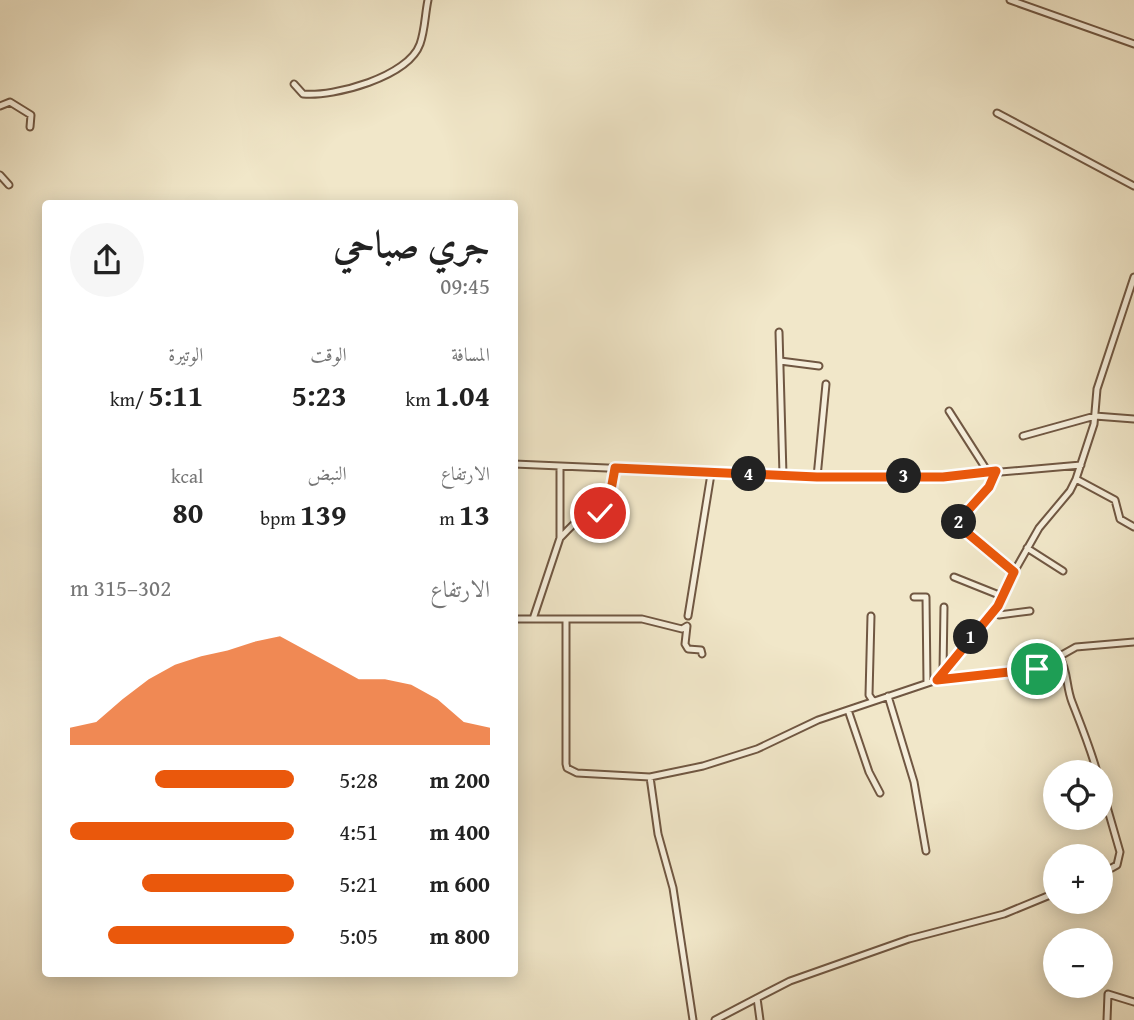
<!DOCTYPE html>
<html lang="ar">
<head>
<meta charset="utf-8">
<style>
  body { margin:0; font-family:"Gentium Book Plus",Amiri,serif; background:#f6f6f6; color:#222; direction:rtl; height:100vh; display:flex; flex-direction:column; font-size:26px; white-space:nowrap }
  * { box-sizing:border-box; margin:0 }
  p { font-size:23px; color:#767676 }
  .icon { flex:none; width:38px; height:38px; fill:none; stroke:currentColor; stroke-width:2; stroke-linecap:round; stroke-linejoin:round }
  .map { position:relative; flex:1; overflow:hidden; direction:ltr }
  .panel { position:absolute; left:42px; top:200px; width:476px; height:777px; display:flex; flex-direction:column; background:#fff; border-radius:7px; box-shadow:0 4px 18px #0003; direction:rtl }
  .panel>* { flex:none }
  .fabs { position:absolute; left:1043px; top:760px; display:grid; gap:14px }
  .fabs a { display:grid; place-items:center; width:70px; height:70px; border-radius:50%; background:#fff; box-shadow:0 4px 18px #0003; font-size:35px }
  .pin { position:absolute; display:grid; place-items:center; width:60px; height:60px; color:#fff; margin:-30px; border:4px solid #fff; border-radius:50%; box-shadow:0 2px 7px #0007 }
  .km { position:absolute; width:35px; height:35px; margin:-18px; border-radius:50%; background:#222; color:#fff; font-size:19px; line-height:35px; text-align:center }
  .round { display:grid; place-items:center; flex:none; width:74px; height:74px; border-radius:37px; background:#f6f6f6 }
  .headline { display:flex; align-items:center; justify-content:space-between; height:119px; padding:0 28px }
  h1 { font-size:38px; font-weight:700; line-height:52px }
  .stats { display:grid; grid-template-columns:repeat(3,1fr); gap:10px; height:119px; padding:7px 28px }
  .stats div { display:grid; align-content:center }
  .stats b { font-size:30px; font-weight:700 }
  .stats small { font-size:19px; font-weight:400 }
  .stats p { font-size:19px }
  .chart { height:196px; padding:14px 28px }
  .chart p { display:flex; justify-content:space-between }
  .chart svg { width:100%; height:126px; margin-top:7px; fill:#ea580c; opacity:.7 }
  ul { padding:0 28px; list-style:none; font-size:23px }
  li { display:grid; grid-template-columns:112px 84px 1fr; align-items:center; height:52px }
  li i { height:18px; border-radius:9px; background:#ea580c }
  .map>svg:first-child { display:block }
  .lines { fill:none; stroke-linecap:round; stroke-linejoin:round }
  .street-casing { stroke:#705742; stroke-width:9 }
  .street { stroke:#f6efdc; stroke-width:5 }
  .route-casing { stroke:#fff; stroke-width:14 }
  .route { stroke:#ea580c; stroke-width:9 }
</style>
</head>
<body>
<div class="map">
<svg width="1134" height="1020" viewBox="0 0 1134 1020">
  <rect width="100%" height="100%" fill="#f1e7c9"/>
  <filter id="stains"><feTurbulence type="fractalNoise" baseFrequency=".00286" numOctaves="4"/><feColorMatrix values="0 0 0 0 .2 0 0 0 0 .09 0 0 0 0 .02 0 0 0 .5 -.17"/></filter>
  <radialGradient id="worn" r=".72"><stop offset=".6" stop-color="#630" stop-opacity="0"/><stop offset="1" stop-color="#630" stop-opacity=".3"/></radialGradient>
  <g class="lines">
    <g class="street-casing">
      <path id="street" d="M 1010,0 L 1134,44
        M 294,84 L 303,94 C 334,97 408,77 420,44 C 425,30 425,14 428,0
        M 0,106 L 10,102 L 31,115 L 30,127
        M 997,113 L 1134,186
        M 0,175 L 9,185
        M 779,332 L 783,475
        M 780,361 L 819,366
        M 949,411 L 988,472
        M 1023,436 L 1095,416 L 1134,419
        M 514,464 L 817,477 L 943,477 L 1081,465
        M 997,471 L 989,487 L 962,517 L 959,526 L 1014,572
        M 817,477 L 826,384
        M 1076,479 L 1115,500 L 1120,519 L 1134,527
        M 560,538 C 579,519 579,514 607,513 L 615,468
        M 1027,548 L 1063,571
        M 954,577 L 1004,597
        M 914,597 L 926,597 L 927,683
        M 993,612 L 999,615 L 1030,611
        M 688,616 L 711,474
        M 871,616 L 869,695 L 873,701
        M 514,619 L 642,619 L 682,629 L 687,626 L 685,644 L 688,649 L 701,650 L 702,654
        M 533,619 L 560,538 L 560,466
        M 566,619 L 566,764 L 567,768 L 577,773 L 650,777 L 703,766 L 757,749 L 818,720 L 937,680 L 998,606 L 1014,572 L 1039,528 L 1070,491 L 1076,479 L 1094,424 L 1097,389 L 1134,277
        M 1060,658 C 1068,671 1066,687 1072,702 C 1081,725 1090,747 1097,772
        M 943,671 L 944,607
        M 937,680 L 1037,669 L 1076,647 L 1134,642
        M 888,696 L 914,782 L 926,851
        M 848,710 L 869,772 L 880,793
        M 650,777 L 658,834 L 673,888 L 693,1020
        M 1101,786 L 1120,852 L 1117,865 L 1101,874
        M 757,998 L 790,981 L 909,939 L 1004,914 L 1055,893
        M 715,1020 L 757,998 L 760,1020
        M 1107,1020 L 1108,994 L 1134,1002"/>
    </g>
    <use href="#street" class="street"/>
  </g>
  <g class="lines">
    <g class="route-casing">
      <path id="route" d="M 600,513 L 607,512 L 615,468 L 817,477 L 943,477 L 996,471 L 989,487 L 962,517 L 959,526 L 1014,572 L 998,606 L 937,680 L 1037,669"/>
    </g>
    <use href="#route" class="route"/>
  </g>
  <rect width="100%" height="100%" filter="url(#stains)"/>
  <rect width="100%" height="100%" fill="url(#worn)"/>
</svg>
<div class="fabs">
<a><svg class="icon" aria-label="locate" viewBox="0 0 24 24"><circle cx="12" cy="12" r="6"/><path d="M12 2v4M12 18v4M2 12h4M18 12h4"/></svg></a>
<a>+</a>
<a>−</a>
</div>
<div class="pin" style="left:1037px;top:669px;background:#1e9e55"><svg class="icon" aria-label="arrive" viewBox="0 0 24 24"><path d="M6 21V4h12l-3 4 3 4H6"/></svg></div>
<div class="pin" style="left:600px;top:513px;background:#d93025"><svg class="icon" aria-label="check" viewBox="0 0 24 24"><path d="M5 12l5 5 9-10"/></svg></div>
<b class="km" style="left:971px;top:637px">1</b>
<b class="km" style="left:959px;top:522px">2</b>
<b class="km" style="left:904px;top:476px">3</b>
<b class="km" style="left:749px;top:474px">4</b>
<section class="panel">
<div class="headline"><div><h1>جري صباحي</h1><p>09:45</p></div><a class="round"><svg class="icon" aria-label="share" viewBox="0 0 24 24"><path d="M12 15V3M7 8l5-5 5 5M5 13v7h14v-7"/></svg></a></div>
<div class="stats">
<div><p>المسافة</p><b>1.04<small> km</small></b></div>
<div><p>الوقت</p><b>5:23</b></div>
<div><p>الوتيرة</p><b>5:11<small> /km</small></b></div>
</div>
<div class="stats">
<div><p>الارتفاع</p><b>13<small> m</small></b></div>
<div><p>النبض</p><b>139<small> bpm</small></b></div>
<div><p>kcal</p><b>80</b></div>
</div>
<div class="chart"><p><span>الارتفاع</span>302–315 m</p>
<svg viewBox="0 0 160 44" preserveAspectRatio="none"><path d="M0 44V38L10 36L20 28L30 21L40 16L50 13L60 11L70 8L80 6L90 11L100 16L110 21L120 21L130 23L140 28L150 36L160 38V44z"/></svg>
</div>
<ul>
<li><b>200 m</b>5:28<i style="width:62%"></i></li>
<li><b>400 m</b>4:51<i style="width:100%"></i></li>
<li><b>600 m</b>5:21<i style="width:68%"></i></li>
<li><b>800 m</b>5:05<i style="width:83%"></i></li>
</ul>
</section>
</div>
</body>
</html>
